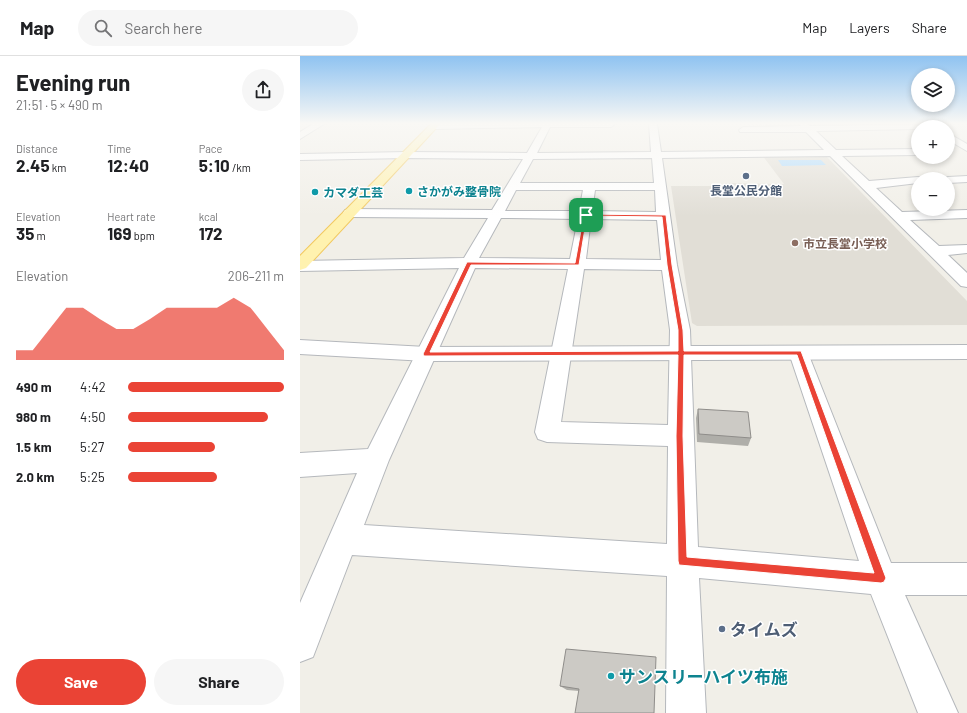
<!DOCTYPE html>
<html lang="en">
<head>
<meta charset="utf-8">
<style>
  body { margin:0; font-family:Barlow,"Noto Sans JP",sans-serif; background:#f6f6f6; color:#202124; height:100vh; display:flex; flex-direction:column; font-size:15px; white-space:nowrap }
  * { box-sizing:border-box; margin:0 }
  p { font-size:13px; color:#757577 }
  .icon { flex:none; width:22px; height:22px; fill:none; stroke:currentColor; stroke-width:2; stroke-linecap:round; stroke-linejoin:round }
  .map { position:relative; flex:1; overflow:hidden }
  .side { display:flex; flex-direction:column; background:#fff; width:300px }
  .side>* { flex:none }
  .tools { position:absolute; left:611px; top:12px; display:grid; gap:8px }
  .tools a { display:grid; place-items:center; width:44px; height:44px; border-radius:50%; background:#fff; box-shadow:0 2px 6px #0003; font-size:20px }
  .pin { position:absolute; display:grid; place-items:center; width:34px; height:34px; color:#fff; margin:-17px; border-radius:8px; box-shadow:0 2px 6px #0006 }
  .round { display:grid; place-items:center; flex:none; width:42px; height:42px; border-radius:21px; background:#f6f6f6 }
  .headline { display:flex; align-items:center; justify-content:space-between; height:68px; padding:0 16px }
  h1 { font-size:22px; font-weight:700; line-height:30px }
  .stats { display:grid; grid-template-columns:repeat(3,1fr); gap:6px; height:68px; padding:4px 16px }
  .stats div { display:grid; align-content:center }
  .stats b { font-size:17px; font-weight:700 }
  .stats small { font-size:11px; font-weight:400 }
  .stats p { font-size:11px }
  .chart { height:112px; padding:8px 16px }
  .chart p { display:flex; justify-content:space-between }
  .chart svg { width:100%; height:72px; margin-top:4px; fill:#ea4335; opacity:.7 }
  .cta { display:flex; gap:8px; margin-top:auto; padding:8px 16px }
  .cta a { flex:1; height:46px; border-radius:24px; background:#ea4335; color:#fff; font-size:16px; font-weight:700; line-height:46px; text-align:center }
  .cta a+a { background:#f6f6f6; color:#202124 }
  ul { padding:0 16px; list-style:none; font-size:13px }
  li { display:grid; grid-template-columns:64px 48px 1fr; align-items:center; height:30px }
  li i { height:10px; border-radius:5px; background:#ea4335 }
  header { display:flex; align-items:center; gap:24px; box-sizing:border-box; height:56px; padding:0 20px; background:#fff; border-bottom:1px solid #e0e0e0 }
  header strong { font-size:19px }
  nav { display:flex; gap:22px; margin-inline-start:auto; font-size:14px }
  .search { width:280px; height:36px; background:#f6f6f6; display:flex; align-items:center; gap:10px; box-sizing:border-box; padding:0 14px; border-radius:22px; color:#757577; font-size:15px }
  main { display:flex; flex:1; min-height:0 }
  .map>svg:first-child { display:block }
  .education { fill:#e1ded6 }
  .water { fill:#aadaff }
  .lines { fill:none; stroke-linecap:round; stroke-linejoin:round }
  .minor-casing { stroke:#b5b8bc; stroke-width:2 }
  .tertiary-casing { stroke:#b5b8bc; stroke-width:2 }
  .primary-casing { stroke:#f2c960; stroke-width:2 }
  .minor { fill:#fff; fill-rule:evenodd }
  .tertiary { fill:#fff; fill-rule:evenodd }
  .primary { fill:#fff2af; fill-rule:evenodd }
  .wall { fill:#afaea9 }
  .building { fill:#cccac5; stroke:#8f8d8a }
  .route { fill:#ea4335; stroke:#fff; fill-rule:evenodd }
  .service-dot { fill:#5c6f8a; stroke:#fff; stroke-width:1.5 }
  .culture-dot { fill:#0f9aa8; stroke:#fff; stroke-width:1.5 }
  .education-dot { fill:#8d6e63; stroke:#fff; stroke-width:1.5 }
  .labels { text-anchor:middle; dominant-baseline:central; stroke-width:3; stroke-linejoin:round; paint-order:stroke }
  .far-service-label { font-size:12px; font-weight:bold; fill:#4e5e75; stroke:#fff }
  .far-culture-label { font-size:12px; font-weight:bold; fill:#0d838f; stroke:#fff; text-anchor:start }
  .far-education-label { font-size:12px; font-weight:bold; fill:#785e54; stroke:#fff; text-anchor:start }
  .near-service-label { font-size:17px; font-weight:bold; fill:#4e5e75; stroke:#fff; text-anchor:start }
  .near-culture-label { font-size:17px; font-weight:bold; fill:#0d838f; stroke:#fff; text-anchor:start }
</style>
</head>
<body>
<header>
<strong>Map</strong>
<div class="search"><svg class="icon" aria-label="search" viewBox="0 0 24 24"><circle cx="10" cy="10" r="6"/><path d="M15 15l6 6"/></svg>Search here</div>
<nav><a>Map</a><a>Layers</a><a>Share</a></nav>
</header>
<main>
<section class="side">
<div class="headline"><div><h1>Evening run</h1><p>21:51 · 5 × 490 m</p></div><a class="round"><svg class="icon" aria-label="share" viewBox="0 0 24 24"><path d="M12 15V3M7 8l5-5 5 5M5 13v7h14v-7"/></svg></a></div>
<div class="stats">
<div><p>Distance</p><b>2.45<small> km</small></b></div>
<div><p>Time</p><b>12:40</b></div>
<div><p>Pace</p><b>5:10<small> /km</small></b></div>
</div>
<div class="stats">
<div><p>Elevation</p><b>35<small> m</small></b></div>
<div><p>Heart rate</p><b>169<small> bpm</small></b></div>
<div><p>kcal</p><b>172</b></div>
</div>
<div class="chart"><p><span>Elevation</span>206–211 m</p>
<svg viewBox="0 0 160 44" preserveAspectRatio="none"><path d="M0 44V38L10 38L20 25L30 12L40 12L50 19L60 25L70 25L80 19L90 12L100 12L110 12L120 12L130 6L140 12L150 25L160 38V44z"/></svg>
</div>
<ul>
<li><b>490 m</b>4:42<i style="width:100%"></i></li>
<li><b>980 m</b>4:50<i style="width:90%"></i></li>
<li><b>1.5 km</b>5:27<i style="width:56%"></i></li>
<li><b>2.0 km</b>5:25<i style="width:57%"></i></li>
</ul>
<div class="cta"><a>Save</a><a>Share</a></div>
</section>
<div class="map">
<svg width="667" height="657" viewBox="0 0 667 657">
  <rect width="100%" height="100%" fill="#f1efe8"/>
  <path class="education" d="M 462,99 L 525,99 L 667,245 L 667,269 L 397,270 L 392,267 L 371,130 L 425,130 L 425,127 L 484,128 Z"/>
  <path class="water" d="M 478,104 L 521,104 L 526,109 L 482,110 Z"/>
  <g class="lines">
    <g class="minor-casing">
      <path id="minor" d="M 13,68 L 24,68 L 0,83 L 0,76 Z
        M 131,68 L 315,68 L 311,71 L 250,71 L 237,97 L 351,96 L 349,68 L 357,68 L 361,96 L 524,94 L 506,76 L 440,76 L 439,74 L 443,71 L 501,70 L 499,68 L 508,68 L 510,70 L 635,68 L 636,71 L 618,71 L 618,73 L 516,75 L 536,94 L 618,93 L 618,99 L 542,100 L 569,125 L 618,121 L 622,122 L 623,123 L 618,123 L 618,127 L 576,132 L 602,156 L 667,154 L 667,162 L 610,164 L 639,190 L 667,189 L 667,197 L 648,199 L 667,217 L 667,231 L 661,230 L 530,100 L 362,102 L 377,209 L 390,274 L 398,491 L 559,505 L 489,297 L 492,292 L 499,290 L 506,292 L 591,507 L 667,507 L 667,539 L 605,539 L 658,657 L 618,657 L 571,538 L 399,522 L 406,657 L 366,657 L 367,520 L 52,499 L 13,601 L 0,606 L 0,547 L 57,417 L 0,421 L 0,397 L 68,393 L 159,212 L 0,215 L 0,205 L 164,202 L 188,162 L 50,161 L 45,160 L 43,157 L 45,154 L 50,153 L 192,154 L 223,103 L 107,102 L 0,104 L 0,98 L 107,96 L 227,97 L 242,71 L 134,73 L 131,72 L 130,70 ZM 352,102 L 354,127 L 220,127 L 233,103 ZM 216,134 L 283,134 L 279,155 L 205,155 ZM 295,134 L 355,134 L 356,156 L 292,155 ZM 201,162 L 278,163 L 270,203 L 179,202 ZM 291,163 L 357,164 L 361,204 L 286,203 ZM 175,212 L 268,213 L 235,376 L 238,383 L 247,386 L 368,390 L 367,488 L 64,469 L 89,404 ZM 284,213 L 362,214 L 370,274 L 368,369 L 261,366 Z
        M 648,77 L 667,88 L 667,95 L 648,84 Z
        M 667,120 L 667,126 L 648,127 L 648,123 L 643,123 L 648,121 Z"/>
    </g>
    <g class="tertiary-casing">
      <path id="tertiary" d="M 0,284 L 126,291 L 667,289 L 667,303 L 126,305 L 0,298 Z"/>
    </g>
    <g class="primary-casing">
      <path id="primary" d="M 131,68 L 140,68 L 6,212 L 0,214 L 0,200 Z"/>
    </g>
    <use href="#minor" class="minor"/>
    <use href="#tertiary" class="tertiary"/>
    <use href="#primary" class="primary"/>
  </g>
  <path class="wall" d="M 398,353 L 451,382 L 448,390 L 397,386 L 396,362 Z
    M 356,601 L 279,635 L 267,634 L 260,630 Z"/>
  <path class="building" d="M 398,353 L 448,356 L 451,382 L 399,378 Z
    M 266,593 L 356,601 L 354,657 L 275,657 L 279,633 L 260,630 Z"/>
  <linearGradient id="sky" x2="0" y2="1"><stop stop-color="#8fc3f1"/><stop offset="0.42" stop-color="#f9f8f5"/><stop offset="1" stop-color="#f9f8f5" stop-opacity="0"/></linearGradient>
  <rect width="667" height="160" fill="url(#sky)"/>
  <path class="route" d="M 284,158 L 366,159 L 372,209 L 383,274 L 384,295 L 501,295 L 586,522 L 584,526 L 581,527 L 379,509 L 378,505 L 376,380 L 378,299 L 124,300 L 123,298 L 167,206 L 275,207 ZM 287,160 L 362,161 L 367,209 L 378,274 L 378,295 L 130,296 L 171,209 L 279,209 ZM 384,299 L 497,299 L 574,517 L 387,501 L 383,380 Z"/>
  <g class="service-dot">
    <circle cx="446" cy="120" r="4"/>
    <circle cx="422" cy="573" r="4"/>
  </g>
  <g class="culture-dot">
    <circle cx="109" cy="135" r="4"/>
    <circle cx="15" cy="136" r="4"/>
    <circle cx="311" cy="620" r="4"/>
  </g>
  <circle class="education-dot" cx="495" cy="187" r="4"/>
  <g class="labels">
    <g class="far-service-label">
      <text x="446" y="134">長堂公民分館</text>
    </g>
    <g class="far-culture-label">
      <text x="117" y="135">さかがみ整骨院</text>
      <text x="23" y="136">カマダ工芸</text>
    </g>
    <g class="far-education-label">
      <text x="503" y="187">市立長堂小学校</text>
    </g>
    <g class="near-service-label">
      <text x="430" y="573">タイムズ</text>
    </g>
    <g class="near-culture-label">
      <text x="319" y="620">サンスリーハイツ布施</text>
    </g>
  </g>
</svg>
<div class="tools">
<a><svg class="icon" aria-label="layers" viewBox="0 0 24 24"><path d="M12 4l9 5-9 5-9-5zM3 14l9 5 9-5"/></svg></a>
<a>+</a>
<a>−</a>
</div>
<div class="pin" style="left:286px;top:159px;background:#1e9e55"><svg class="icon" aria-label="arrive" viewBox="0 0 24 24"><path d="M6 21V4h12l-3 4 3 4H6"/></svg></div>
</div>
</main>
</body>
</html>
